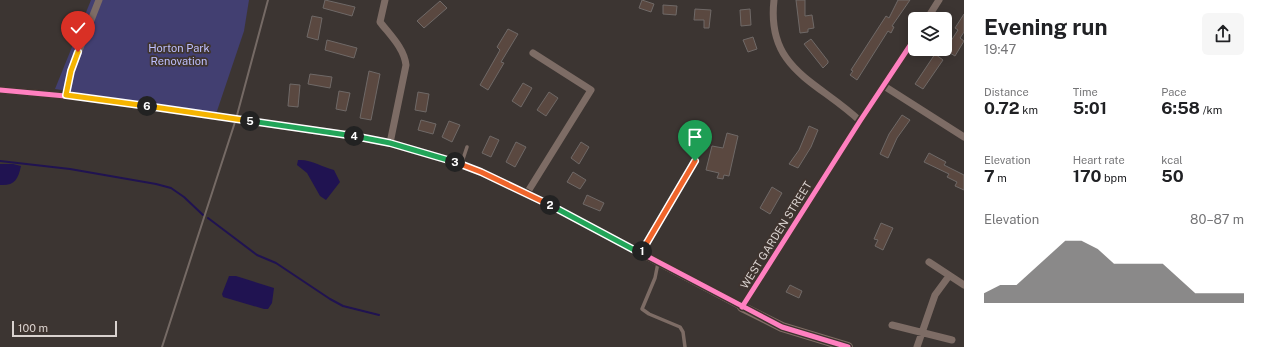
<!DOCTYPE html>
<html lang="en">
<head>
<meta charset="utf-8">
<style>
  body { margin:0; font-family:"Public Sans",sans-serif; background:#f6f6f6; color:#202124; height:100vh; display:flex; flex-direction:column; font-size:15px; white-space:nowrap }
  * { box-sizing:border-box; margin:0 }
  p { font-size:13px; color:#757577 }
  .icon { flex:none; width:22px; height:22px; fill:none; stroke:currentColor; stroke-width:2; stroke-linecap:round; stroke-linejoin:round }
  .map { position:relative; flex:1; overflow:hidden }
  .details { display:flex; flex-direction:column; background:#fff; width:300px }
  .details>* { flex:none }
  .controls { position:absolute; left:908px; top:12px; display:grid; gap:8px }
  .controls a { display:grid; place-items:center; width:44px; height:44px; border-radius:6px; background:#fff; box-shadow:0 2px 10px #0003; font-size:20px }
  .scale { position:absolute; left:12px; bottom:10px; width:105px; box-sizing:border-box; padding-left:4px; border:2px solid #d9d2cf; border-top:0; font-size:11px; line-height:14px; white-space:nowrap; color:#d9d2cf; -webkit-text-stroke:3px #3f342f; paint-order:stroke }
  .pin { position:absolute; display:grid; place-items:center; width:34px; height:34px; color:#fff; margin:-41px -17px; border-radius:50% 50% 50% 0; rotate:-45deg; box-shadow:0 0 4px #0007 }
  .pin .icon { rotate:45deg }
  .km { position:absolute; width:20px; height:20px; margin:-10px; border-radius:50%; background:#222; color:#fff; font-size:11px; line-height:20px; text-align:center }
  .round { display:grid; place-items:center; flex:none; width:42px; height:42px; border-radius:6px; background:#f6f6f6 }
  .headline { display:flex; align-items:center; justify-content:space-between; height:68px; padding:0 20px }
  h1 { font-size:22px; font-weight:700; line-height:30px }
  .metrics { display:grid; grid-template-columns:repeat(3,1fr); gap:6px; height:68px; padding:4px 20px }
  .metrics div { display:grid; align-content:center }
  .metrics b { font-size:17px; font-weight:700 }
  .metrics small { font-size:11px; font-weight:400 }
  .metrics p { font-size:11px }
  .chart { height:112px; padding:8px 20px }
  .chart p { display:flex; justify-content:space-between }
  .chart svg { width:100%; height:72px; margin-top:4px; fill:#5a5858; opacity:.7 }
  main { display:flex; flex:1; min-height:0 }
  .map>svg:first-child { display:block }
  .green { fill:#423f71 }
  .water { fill:#201351 }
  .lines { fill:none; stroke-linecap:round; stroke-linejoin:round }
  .stream { stroke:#201351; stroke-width:2 }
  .building { fill:#5a4840; stroke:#6f6967 }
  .lane { stroke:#7d6c65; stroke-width:3.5 }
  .street { stroke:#7d6c65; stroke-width:7 }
  .secondary { stroke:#816e66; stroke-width:10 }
  .rail { stroke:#756a65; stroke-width:2 }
  .cycleway-casing { stroke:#3f342f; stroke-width:8 }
  .cycleway { stroke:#ff80c0; stroke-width:5 }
  .split-1-casing { stroke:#fff; stroke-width:8 }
  .split-2-casing { stroke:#fff; stroke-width:8 }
  .split-3-casing { stroke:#fff; stroke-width:8 }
  .split-4-casing { stroke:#fff; stroke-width:8 }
  .split-5-casing { stroke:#fff; stroke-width:8 }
  .split-6-casing { stroke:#fff; stroke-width:8 }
  .split-7-casing { stroke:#fff; stroke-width:8 }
  .split-1 { stroke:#f0652b; stroke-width:5 }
  .split-2 { stroke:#22a559; stroke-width:5 }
  .split-3 { stroke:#f0652b; stroke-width:5 }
  .split-4 { stroke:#22a559; stroke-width:5 }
  .split-5 { stroke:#22a559; stroke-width:5 }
  .split-6 { stroke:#f5b400; stroke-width:5 }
  .split-7 { stroke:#f5b400; stroke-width:5 }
  .labels { text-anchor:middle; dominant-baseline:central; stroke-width:3.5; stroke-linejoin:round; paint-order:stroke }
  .park-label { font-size:11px; fill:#bec0ff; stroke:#3f342f }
  .street-label { font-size:11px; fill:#d9d2cf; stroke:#3f342f }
</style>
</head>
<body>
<main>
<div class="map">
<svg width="964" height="347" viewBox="0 0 964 347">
  <rect width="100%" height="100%" fill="#3c3532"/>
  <path class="green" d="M 91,0 L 249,0 L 244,31 L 216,114 L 55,89 Z"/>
  <path class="water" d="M 298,160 C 311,159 322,167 334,170 L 340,182 L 326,200 L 320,196 L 307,173 L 297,165 Z
    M 0,164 L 13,164 L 21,166 C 18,180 14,186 0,185 Z
    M 229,276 L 236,276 L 274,288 L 272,303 L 268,309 L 264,309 L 223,297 L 222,294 Z"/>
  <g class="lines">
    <path class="stream" d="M 0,161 L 70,169 L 156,184 L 171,188 L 184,197 L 203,215
      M 208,218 L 257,255 L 276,263 L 330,299 L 343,306 L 379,315"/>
  </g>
  <path class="building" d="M 325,0 L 355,7 L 352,16 L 323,8 Z
    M 642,0 L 654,4 L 651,12 L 639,8 Z
    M 796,0 L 805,0 L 805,16 L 812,15 L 814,28 L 808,29 L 808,32 L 800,33 Z
    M 898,0 L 910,0 L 892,26 L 894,27 L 891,33 L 888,31 L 857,80 L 850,75 L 853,71 L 851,70 L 886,16 L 889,18 Z
    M 440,1 L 447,8 L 424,28 L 417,21 Z
    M 663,5 L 677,6 L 676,15 L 663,14 Z
    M 695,9 L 711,10 L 709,28 L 704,28 L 704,20 L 694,20 Z
    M 750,9 L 751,25 L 741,26 L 740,10 Z
    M 964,14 L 964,32 L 960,38 L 964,41 L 955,56 L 945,50 L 958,30 L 955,28 Z
    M 312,16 L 322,18 L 318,40 L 307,37 Z
    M 508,29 L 518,34 L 501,62 L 504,63 L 488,90 L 480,85 L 500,50 L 497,47 Z
    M 753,37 L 757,49 L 748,52 L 743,40 Z
    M 811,39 L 828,61 L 828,63 L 823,68 L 804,44 Z
    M 327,40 L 357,48 L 354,58 L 325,50 Z
    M 935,54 L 943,60 L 923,89 L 915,84 Z
    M 369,71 L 380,74 L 371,120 L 360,118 Z
    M 310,74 L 332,77 L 330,88 L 308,84 Z
    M 523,83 L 532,88 L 521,107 L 512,101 Z
    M 290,84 L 300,85 L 298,107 L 288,106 Z
    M 339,91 L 350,93 L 346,111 L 336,109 Z
    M 418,92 L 429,94 L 426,112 L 415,110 Z
    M 549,92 L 558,98 L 546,116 L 537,110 Z
    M 902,115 L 910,120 L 897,138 L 888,158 L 880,154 L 889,134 Z
    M 421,120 L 436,124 L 433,134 L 418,130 Z
    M 449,121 L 460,125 L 452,142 L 442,137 Z
    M 809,126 L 818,130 L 811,147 L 798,168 L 789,164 L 799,150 Z
    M 727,133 L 738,136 L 729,176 L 724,175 L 723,179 L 717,178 L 719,173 L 706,170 L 712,146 L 723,148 Z
    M 490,136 L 499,140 L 491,157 L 482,153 Z
    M 516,142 L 526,147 L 515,167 L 506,162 Z
    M 581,142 L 589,147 L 579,164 L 571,158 Z
    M 929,153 L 946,162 L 944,165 L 964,175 L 964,190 L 955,186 L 957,182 L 947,177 L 949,174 L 924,162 Z
    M 573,172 L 586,180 L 580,189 L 567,182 Z
    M 772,187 L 782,193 L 770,214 L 760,208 Z
    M 587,195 L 604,203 L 600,211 L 583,204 Z
    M 881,223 L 893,228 L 883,250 L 875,246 L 878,240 L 874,239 Z
    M 790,285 L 802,291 L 799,298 L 786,292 Z"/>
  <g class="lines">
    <path class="lane" d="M 461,165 L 467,147
      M 641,253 L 695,161 L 701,138
      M 658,263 L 655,278 L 642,309 L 649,314 L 680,327 L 683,332 L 685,347"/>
    <path class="street" d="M 385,0 L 380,22 C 390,35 404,48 406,65 L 390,143
      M 774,0 C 766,70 818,81 860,121
      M 927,19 L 939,0
      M 884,86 L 964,137
      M 0,90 L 87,98 L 340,134 L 390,143 L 441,158 L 481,172 L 527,193 L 742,307 L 860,121 L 915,38
      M 66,95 L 71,71 L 99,0
      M 527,193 L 591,90 L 533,53
      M 929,262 L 964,285
      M 892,325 L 952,340
      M 917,347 L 935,295 L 949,276"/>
    <path class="secondary" d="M 742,307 L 782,327 L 848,347"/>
    <path class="rail" d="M 162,347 L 236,119 L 268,0"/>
    <g class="cycleway-casing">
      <path id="cycleway" d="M 0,90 L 87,98 L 340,134 L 390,143 L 441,158 L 481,172 L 527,193 L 782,327 L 848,347
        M 742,307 L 860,121 L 915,38"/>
    </g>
    <use href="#cycleway" class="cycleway"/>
  </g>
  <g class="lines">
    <g class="split-1-casing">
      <path id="split-1" d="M 642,251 L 695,161"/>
    </g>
    <g class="split-2-casing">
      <path id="split-2" d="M 550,205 L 640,253 L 642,251"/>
    </g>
    <g class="split-3-casing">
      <path id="split-3" d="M 455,162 L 481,172 L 550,205"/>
    </g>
    <g class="split-4-casing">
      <path id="split-4" d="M 354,136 L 390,143 L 455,162"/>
    </g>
    <g class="split-5-casing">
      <path id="split-5" d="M 250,121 L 354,136"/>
    </g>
    <g class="split-6-casing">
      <path id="split-6" d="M 147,106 L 250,121"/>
    </g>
    <g class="split-7-casing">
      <path id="split-7" d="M 78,52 L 71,71 L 66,95 L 147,106"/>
    </g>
    <use href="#split-1" class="split-1"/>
    <use href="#split-2" class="split-2"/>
    <use href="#split-3" class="split-3"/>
    <use href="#split-4" class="split-4"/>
    <use href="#split-5" class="split-5"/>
    <use href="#split-6" class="split-6"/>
    <use href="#split-7" class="split-7"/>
  </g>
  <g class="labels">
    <g class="park-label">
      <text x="179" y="48">Horton Park<tspan x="179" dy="13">Renovation</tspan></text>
    </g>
    <g class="street-label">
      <text transform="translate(776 235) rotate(-58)">WEST GARDEN STREET</text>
    </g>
  </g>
</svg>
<div class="controls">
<a><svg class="icon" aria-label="layers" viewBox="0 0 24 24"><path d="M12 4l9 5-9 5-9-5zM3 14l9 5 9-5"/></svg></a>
</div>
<div class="scale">100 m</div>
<div class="pin" style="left:695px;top:161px;background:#1e9e55"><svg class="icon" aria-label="arrive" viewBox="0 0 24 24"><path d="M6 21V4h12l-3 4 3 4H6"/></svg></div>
<div class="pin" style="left:78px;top:52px;background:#d93025"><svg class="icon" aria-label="check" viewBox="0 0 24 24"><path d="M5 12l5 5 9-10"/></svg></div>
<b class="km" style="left:642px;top:251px">1</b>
<b class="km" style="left:550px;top:205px">2</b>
<b class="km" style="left:455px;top:162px">3</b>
<b class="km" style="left:354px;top:136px">4</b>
<b class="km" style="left:250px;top:121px">5</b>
<b class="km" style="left:147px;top:106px">6</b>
</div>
<section class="details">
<div class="headline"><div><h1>Evening run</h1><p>19:47</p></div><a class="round"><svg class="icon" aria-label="share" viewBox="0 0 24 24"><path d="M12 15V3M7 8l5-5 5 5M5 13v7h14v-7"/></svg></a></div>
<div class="metrics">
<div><p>Distance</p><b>0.72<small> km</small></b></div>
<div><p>Time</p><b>5:01</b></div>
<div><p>Pace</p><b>6:58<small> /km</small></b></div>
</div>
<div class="metrics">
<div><p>Elevation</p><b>7<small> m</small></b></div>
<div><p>Heart rate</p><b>170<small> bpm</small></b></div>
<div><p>kcal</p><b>50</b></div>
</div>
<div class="chart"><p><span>Elevation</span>80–87 m</p>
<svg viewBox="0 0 160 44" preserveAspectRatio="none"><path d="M0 44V38L10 33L20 33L30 24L40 15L50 6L60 6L70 11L80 20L90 20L100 20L110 20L120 29L130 38L140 38L150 38L160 38V44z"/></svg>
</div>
</section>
</main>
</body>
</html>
